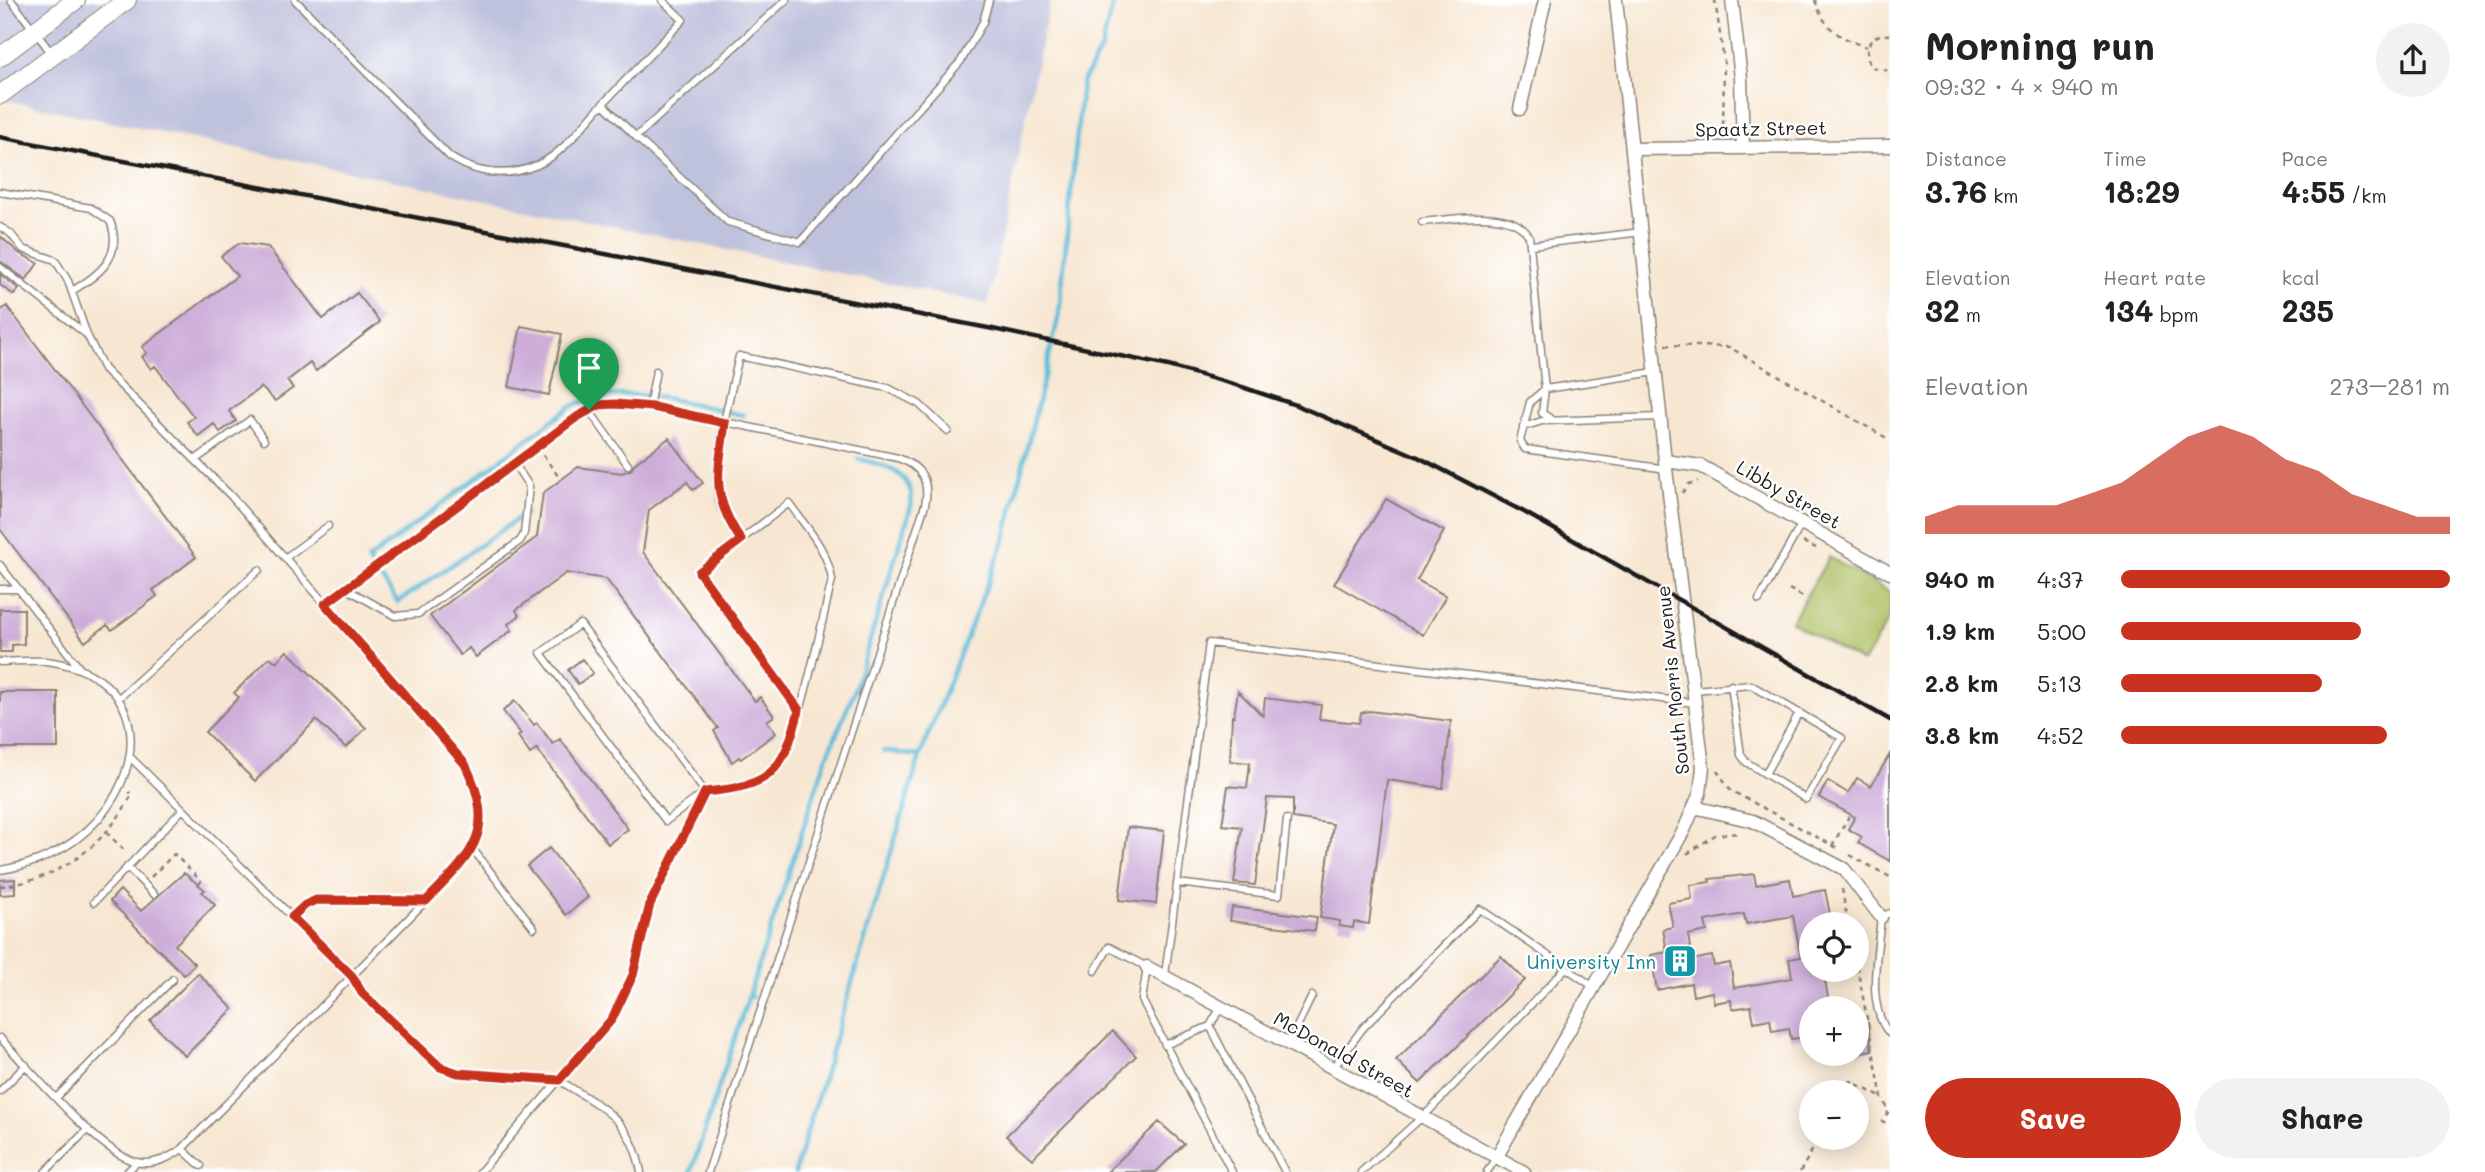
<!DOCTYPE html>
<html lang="en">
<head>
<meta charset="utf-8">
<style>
  body { margin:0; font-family:Mali,sans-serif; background:#f2f2f2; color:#222; height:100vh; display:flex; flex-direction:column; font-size:26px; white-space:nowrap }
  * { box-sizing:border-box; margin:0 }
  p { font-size:23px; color:#767676 }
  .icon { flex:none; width:38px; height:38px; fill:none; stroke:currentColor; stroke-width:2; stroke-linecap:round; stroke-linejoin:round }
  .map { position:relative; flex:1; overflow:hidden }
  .drawer { display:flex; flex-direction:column; background:#fff; width:595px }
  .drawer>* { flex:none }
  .tools { position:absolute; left:1799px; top:912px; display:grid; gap:14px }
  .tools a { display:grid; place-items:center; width:70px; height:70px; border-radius:50%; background:#fff; box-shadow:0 4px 18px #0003; font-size:35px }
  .pin { position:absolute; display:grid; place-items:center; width:60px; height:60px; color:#fff; margin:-72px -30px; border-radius:50% 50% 50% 0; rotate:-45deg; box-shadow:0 0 7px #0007 }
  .pin .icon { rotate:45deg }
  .round { display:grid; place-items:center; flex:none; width:74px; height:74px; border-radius:37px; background:#f2f2f2 }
  .summary { display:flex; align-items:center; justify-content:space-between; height:119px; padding:0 35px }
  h1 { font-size:38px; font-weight:700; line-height:52px }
  .figures { display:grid; grid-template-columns:repeat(3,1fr); gap:10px; height:119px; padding:7px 35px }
  .figures div { display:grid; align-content:center }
  .figures b { font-size:30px; font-weight:700 }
  .figures small { font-size:19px; font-weight:400 }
  .figures p { font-size:19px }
  .chart { height:196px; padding:14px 35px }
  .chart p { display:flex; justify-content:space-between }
  .chart svg { width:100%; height:126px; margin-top:7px; fill:#c8321e; opacity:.7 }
  .action { display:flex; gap:14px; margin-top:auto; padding:14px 35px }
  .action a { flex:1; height:80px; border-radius:42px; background:#c8321e; color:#fff; font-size:28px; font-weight:700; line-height:80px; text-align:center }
  .action a+a { background:#f2f2f2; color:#222 }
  ul { padding:0 35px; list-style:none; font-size:23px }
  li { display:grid; grid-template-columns:112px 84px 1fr; align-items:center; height:52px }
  li i { height:18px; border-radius:9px; background:#c8321e }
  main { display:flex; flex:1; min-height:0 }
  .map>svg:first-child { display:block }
  .industrial { fill:#bfc2dd }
  .green { fill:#adc064; stroke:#646e40; stroke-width:2 }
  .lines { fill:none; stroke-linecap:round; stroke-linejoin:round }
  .stream { stroke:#5bbbd9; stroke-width:4.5 }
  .building { fill:#ceaed9; fill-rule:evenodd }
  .lane-casing { stroke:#8a8277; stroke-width:9 }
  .street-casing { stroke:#8a8277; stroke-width:15 }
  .secondary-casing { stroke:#8a8277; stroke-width:20 }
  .path { stroke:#8a8277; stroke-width:2.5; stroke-dasharray:5 5; stroke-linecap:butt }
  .lane { stroke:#fff; stroke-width:6 }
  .street { stroke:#fff; stroke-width:12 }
  .secondary { stroke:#fff; stroke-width:18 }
  .rail { stroke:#1c1c1c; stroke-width:4.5 }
  .route-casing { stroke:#fff; stroke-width:14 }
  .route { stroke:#c8321e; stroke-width:9 }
  .labels { text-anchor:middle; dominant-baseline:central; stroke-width:5; stroke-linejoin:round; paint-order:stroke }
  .street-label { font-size:19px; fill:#1c1c1c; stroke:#fff }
  .culture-label { font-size:19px; fill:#0d838f; stroke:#fff; text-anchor:end }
</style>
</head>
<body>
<main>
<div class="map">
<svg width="1890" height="1172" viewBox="0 0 1890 1172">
  <rect width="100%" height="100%" fill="#fff"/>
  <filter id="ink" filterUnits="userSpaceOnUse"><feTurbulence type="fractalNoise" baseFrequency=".0143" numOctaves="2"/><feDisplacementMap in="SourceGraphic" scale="14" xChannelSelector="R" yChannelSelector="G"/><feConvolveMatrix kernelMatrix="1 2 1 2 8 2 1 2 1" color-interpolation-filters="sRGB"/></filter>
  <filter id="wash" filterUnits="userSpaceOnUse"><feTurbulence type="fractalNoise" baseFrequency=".00686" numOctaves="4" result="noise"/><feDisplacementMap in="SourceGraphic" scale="28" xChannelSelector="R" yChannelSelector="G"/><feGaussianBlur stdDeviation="1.57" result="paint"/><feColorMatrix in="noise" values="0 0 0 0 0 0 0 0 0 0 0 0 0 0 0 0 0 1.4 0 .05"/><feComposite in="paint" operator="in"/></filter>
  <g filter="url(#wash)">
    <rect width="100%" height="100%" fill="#f7e7d2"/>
    <path class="industrial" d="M 0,0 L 1050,0 L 988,304 L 0,99 Z"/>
    <path class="green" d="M 1829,557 L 1890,592 L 1890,617 L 1863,663 L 1791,622 Z"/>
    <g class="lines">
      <path class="stream" d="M 526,513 L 398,602 L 368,560 L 570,407 C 625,380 687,404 743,415
        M 883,751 L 920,756
        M 749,995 L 824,764 L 854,692 L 911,507 C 916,474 886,465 858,459
        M 691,1172 L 749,995 L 752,997
        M 795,1172 L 920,756 L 1005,539 L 1059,315 L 1082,83 L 1101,49 L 1114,0"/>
    </g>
    <g id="blocks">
      <path class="building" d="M 0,236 L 19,253 L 38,263 L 26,280 L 0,261 Z
        M 240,243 L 268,247 L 323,319 L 357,293 L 380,322 L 316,371 L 310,363 L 287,381 L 293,388 L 275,401 L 261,387 L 229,411 L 236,421 L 220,432 L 214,424 L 198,436 L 187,422 L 194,417 L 155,366 L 151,369 L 142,357 L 147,353 L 142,347 L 237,276 L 221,256 Z
        M 0,274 L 19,289 L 14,295 L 0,285 Z
        M 7,306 L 196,557 L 153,590 L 157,596 L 112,630 L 107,625 L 85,642 L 0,529 L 0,311 Z
        M 521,326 L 562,334 L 549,395 L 509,387 Z
        M 669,438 L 703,483 L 693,490 L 687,482 L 649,510 L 643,552 L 755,701 L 760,697 L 774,716 L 767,721 L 776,733 L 741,759 L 739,757 L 732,762 L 714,731 L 718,728 L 606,579 L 566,573 L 516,610 L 519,616 L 508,624 L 512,630 L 476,657 L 469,648 L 460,655 L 430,616 L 537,537 L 543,493 L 578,467 L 622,473 L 632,469 L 634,464 Z
        M 1386,499 L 1444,531 L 1417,580 L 1446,596 L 1423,635 L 1334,584 Z
        M 0,609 L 24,609 L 24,644 L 12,645 L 12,652 L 0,652 Z
        M 287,651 L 366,728 L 346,748 L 316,720 L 255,781 L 205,732 L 239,697 L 234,693 L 270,657 L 276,662 Z
        M 582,659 L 593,673 L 578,684 L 568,670 Z
        M 1238,691 L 1263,716 L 1265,698 L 1321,705 L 1319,719 L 1359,723 L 1361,713 L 1369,711 L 1451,721 L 1443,788 L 1387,780 L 1369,924 L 1354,922 L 1353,928 L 1339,926 L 1340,921 L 1320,918 L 1333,824 L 1293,818 L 1293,799 L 1267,798 L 1255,885 L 1234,883 L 1242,827 L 1222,825 L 1228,786 L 1247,788 L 1250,763 L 1230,761 L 1232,716 L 1234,716 Z
        M 0,692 L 58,692 L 58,748 L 0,748 Z
        M 515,701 L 534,725 L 537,723 L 553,744 L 560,739 L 628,829 L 608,844 L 537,749 L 530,754 L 518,736 L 521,734 L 503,711 Z
        M 1890,754 L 1890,861 L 1858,843 L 1862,837 L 1848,829 L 1855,817 L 1819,797 L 1828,781 L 1848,793 L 1857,778 L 1871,786 Z
        M 1128,827 L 1164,831 L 1156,904 L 1119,900 Z
        M 549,848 L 588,897 L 566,915 L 527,866 Z
        M 184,873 L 205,890 L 202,892 L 215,905 L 175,945 L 195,964 L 184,975 L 110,901 L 120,890 L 141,911 Z
        M 1754,874 L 1756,885 L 1790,879 L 1793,896 L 1825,890 L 1832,924 L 1811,924 L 1811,970 L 1823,970 L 1830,1008 L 1811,1008 L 1811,1036 L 1791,1039 L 1789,1028 L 1772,1031 L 1770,1019 L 1754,1022 L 1751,1006 L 1732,1009 L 1731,1000 L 1714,1003 L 1712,992 L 1693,996 L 1691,983 L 1657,990 L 1651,955 L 1667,952 L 1663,929 L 1673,927 L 1668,903 L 1692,899 L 1690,885 L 1710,882 L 1709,879 ZM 1744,914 L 1746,924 L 1793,916 L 1801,957 L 1789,959 L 1792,978 L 1734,988 L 1730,963 L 1714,966 L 1712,956 L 1692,960 L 1688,935 L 1707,931 L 1705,921 Z
        M 15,879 L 15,894 L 0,895 L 0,880 Z
        M 1232,907 L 1317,917 L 1315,931 L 1230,921 Z
        M 1501,956 L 1525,980 L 1420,1083 L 1396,1060 Z
        M 198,973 L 233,1009 L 185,1056 L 150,1021 Z
        M 1868,1023 L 1872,1050 L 1857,1053 L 1857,1025 Z
        M 1113,1031 L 1136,1056 L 1032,1159 L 1006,1136 Z
        M 1159,1122 L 1184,1144 L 1156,1172 L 1107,1172 Z"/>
    </g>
  </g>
  <g filter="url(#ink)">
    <use href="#blocks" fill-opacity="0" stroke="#8a8277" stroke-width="2"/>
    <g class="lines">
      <g class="lane-casing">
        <path id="lane" d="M 11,0 L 53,55
          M 295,0 L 450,157 C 478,175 506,178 537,165 C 561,155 580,129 597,110 C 626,80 654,50 683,20 L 662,0
          M 603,104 L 636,137 L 786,0
          M 636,137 L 728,222 L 800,242 L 961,61 L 983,22 L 989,0
          M 0,192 L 91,208 L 110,221 C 124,256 99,275 72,291
          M 1422,222 C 1452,220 1511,206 1529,236 L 1545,389 L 1530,402 L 1520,441 L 1525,449 L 1667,469
          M 0,227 L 10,233 L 23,249 L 55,260 L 68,281 L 87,335 L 104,369 L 231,496 L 465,764 C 484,804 486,822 465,861 L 182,1149 C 168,1159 153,1166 136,1162 C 98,1152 30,1069 0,1038
          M 1531,245 L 1642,232
          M 0,267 L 87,335
          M 649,407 L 656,371
          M 589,410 L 628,465
          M 1554,421 L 1542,413 L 1545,389 L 1655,372
          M 1523,427 L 1542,421 L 1660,417
          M 195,460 L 250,420 L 264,440
          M 741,540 C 732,526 721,513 718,497 C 712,460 731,393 739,356 L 888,388 L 919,404 L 948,431
          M 285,558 L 328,526
          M 0,565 L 81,670
          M 345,588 L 395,616 L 418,614 L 520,541 L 524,534 L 529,486 L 514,463
          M 0,589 L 19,589
          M 1759,600 L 1802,523
          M 325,604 L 577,417 C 603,401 624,404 653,407 L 898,458 C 921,466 930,480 925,505 L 708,1172
          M 580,624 L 705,792 L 666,821 L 541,653 Z
          M 0,662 C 17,662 37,659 53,662 C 160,680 146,789 74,841 C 51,857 27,866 0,870
          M 1694,690 L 1751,685 L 1842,738 L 1806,799 L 1746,762 L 1741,755 L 1731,685
          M 119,698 L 259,570
          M 130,757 L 352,976 C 367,1001 430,1066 457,1073 C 489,1080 527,1078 559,1080 L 612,1019 L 633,975 L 650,904 L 705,792 C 731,790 755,788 775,770 C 796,751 823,616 832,580 C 828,550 806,527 789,503 L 699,572 L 799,710
          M 1765,774 L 1799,713
          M 472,848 L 534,928
          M 127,867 L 154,894
          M 1177,883 L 1279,895 L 1287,819
          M 94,902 L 183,809
          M 1890,913 L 1881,917 C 1878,952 1865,1007 1890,1034
          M 292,917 L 316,900 L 426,901
          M 1095,971 L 1109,947 L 1147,967 L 1142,1000 L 1232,1172
          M 1165,975 L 1209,643 L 1695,703
          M 1210,1026 L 1285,1172
          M 1289,1043 L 1312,996
          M 1165,1045 L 1210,1026 L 1221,1007
          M 1333,1068 L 1363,1028 L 1480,909 L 1594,987
          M 0,1091 L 26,1065
          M 57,1097 L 173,979
          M 182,1149 L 201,1166
          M 45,1172 L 88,1129
          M 127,1172 L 137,1162
          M 480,1172 L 559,1080 C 602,1108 631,1118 641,1172
          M 1361,1172 L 1430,1110 L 1565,969
          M 1487,1172 L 1496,1158"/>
      </g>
      <g class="street-casing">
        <path id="street" d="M 1732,0 L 1741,78 L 1743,148
          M 1520,109 L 1545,0
          M 1633,149 L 1890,146
          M 1665,461 L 1701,466 L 1890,573
          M 1694,807 L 1753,821 L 1844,869 L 1881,917
          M 1147,967 L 1524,1172
          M 1497,1156 L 1684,830 L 1700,793 L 1703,767 L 1665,461 L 1616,0"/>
      </g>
      <g class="secondary-casing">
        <path id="secondary" d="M 0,57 L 76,0
          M 0,95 L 127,0"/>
      </g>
      <path class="path" d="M 1715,0 L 1724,61 L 1723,135
        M 1815,0 C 1825,30 1838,37 1867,47
        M 1890,35 C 1869,32 1862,50 1871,67 L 1890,71
        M 1665,345 L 1729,347 L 1890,440
        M 543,455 L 561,480
        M 1682,493 L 1689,484 L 1698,481
        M 1803,542 L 1816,548
        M 1789,589 L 1805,598
        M 1717,770 L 1730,790 L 1841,850
        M 106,832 L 126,852
        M 1832,846 L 1849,816
        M 1687,854 L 1715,835 L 1740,833
        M 1850,855 L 1890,877
        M 151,877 L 174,854 L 201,881 L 199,884
        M 0,886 C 57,882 107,844 132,794 L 129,792
        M 1842,889 L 1848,924
        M 1857,966 L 1882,1098 L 1889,1111 L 1882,1121 L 1890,1125
        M 1844,1092 L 1851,1081 L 1882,1098
        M 1800,1172 L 1819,1138"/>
      <use href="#lane" class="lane"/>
      <use href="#street" class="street"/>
      <use href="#secondary" class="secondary"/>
      <path class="rail" d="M 0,137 L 988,328 L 1168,366 L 1233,384 L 1296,405 L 1418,457 L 1524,512 L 1890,720"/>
    </g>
  </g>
  <g class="lines" filter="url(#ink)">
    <g class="route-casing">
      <path id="route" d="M 615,404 L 653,407 L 725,423 C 718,475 710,494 741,540 L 699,572 L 799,710 C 783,773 771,786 705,792 L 650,904 L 633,975 L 612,1019 L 559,1080 L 458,1073 L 440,1067 L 362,993 L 352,976 L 292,917 L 305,905 L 316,900 L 426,901 C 473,853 498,832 465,764 L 325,604 L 577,417 L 599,405 Z"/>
    </g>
    <use href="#route" class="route"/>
  </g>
  <defs>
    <g id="building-square" transform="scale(1.75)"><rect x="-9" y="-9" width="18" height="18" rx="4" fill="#0f9aa8" stroke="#fff"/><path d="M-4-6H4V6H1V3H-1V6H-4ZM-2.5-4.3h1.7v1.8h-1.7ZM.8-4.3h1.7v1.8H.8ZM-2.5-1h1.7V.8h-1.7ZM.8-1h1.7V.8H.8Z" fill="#fff"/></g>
  </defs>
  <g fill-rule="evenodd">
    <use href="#building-square" x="1680" y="961"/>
  </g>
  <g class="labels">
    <g class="street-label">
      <text transform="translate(1761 128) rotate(-1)">Spaatz Street</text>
      <text transform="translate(1789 494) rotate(30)">Libby Street</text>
      <text transform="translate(1672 680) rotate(-96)">South Morris Avenue</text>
      <text transform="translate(1344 1054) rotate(29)">McDonald Street</text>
    </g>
    <g class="culture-label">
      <text x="1656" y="961">University Inn</text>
    </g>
  </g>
</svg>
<div class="tools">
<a><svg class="icon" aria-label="locate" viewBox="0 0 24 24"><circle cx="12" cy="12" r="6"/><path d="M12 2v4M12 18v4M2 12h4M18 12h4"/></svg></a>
<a>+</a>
<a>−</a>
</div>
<div class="pin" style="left:589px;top:410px;background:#1e9e55"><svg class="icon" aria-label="arrive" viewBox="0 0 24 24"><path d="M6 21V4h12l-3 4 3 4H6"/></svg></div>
</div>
<section class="drawer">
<div class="summary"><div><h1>Morning run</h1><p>09:32 · 4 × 940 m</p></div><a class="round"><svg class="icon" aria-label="share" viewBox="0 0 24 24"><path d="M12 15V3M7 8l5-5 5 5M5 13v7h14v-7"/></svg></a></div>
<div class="figures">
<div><p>Distance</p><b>3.76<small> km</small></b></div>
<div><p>Time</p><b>18:29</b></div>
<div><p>Pace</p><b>4:55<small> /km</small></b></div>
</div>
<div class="figures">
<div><p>Elevation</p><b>32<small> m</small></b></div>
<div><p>Heart rate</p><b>134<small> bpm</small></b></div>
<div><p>kcal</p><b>235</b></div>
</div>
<div class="chart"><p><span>Elevation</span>273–281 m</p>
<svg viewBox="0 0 160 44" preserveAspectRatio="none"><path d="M0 44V38L10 34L20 34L30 34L40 34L50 30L60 26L70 18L80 10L90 6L100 10L110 18L120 22L130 30L140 34L150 38L160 38V44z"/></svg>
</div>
<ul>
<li><b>940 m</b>4:37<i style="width:100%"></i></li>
<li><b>1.9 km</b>5:00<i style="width:73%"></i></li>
<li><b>2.8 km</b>5:13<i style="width:61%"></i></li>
<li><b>3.8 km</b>4:52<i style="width:81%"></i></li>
</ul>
<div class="action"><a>Save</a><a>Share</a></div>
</section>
</main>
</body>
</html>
